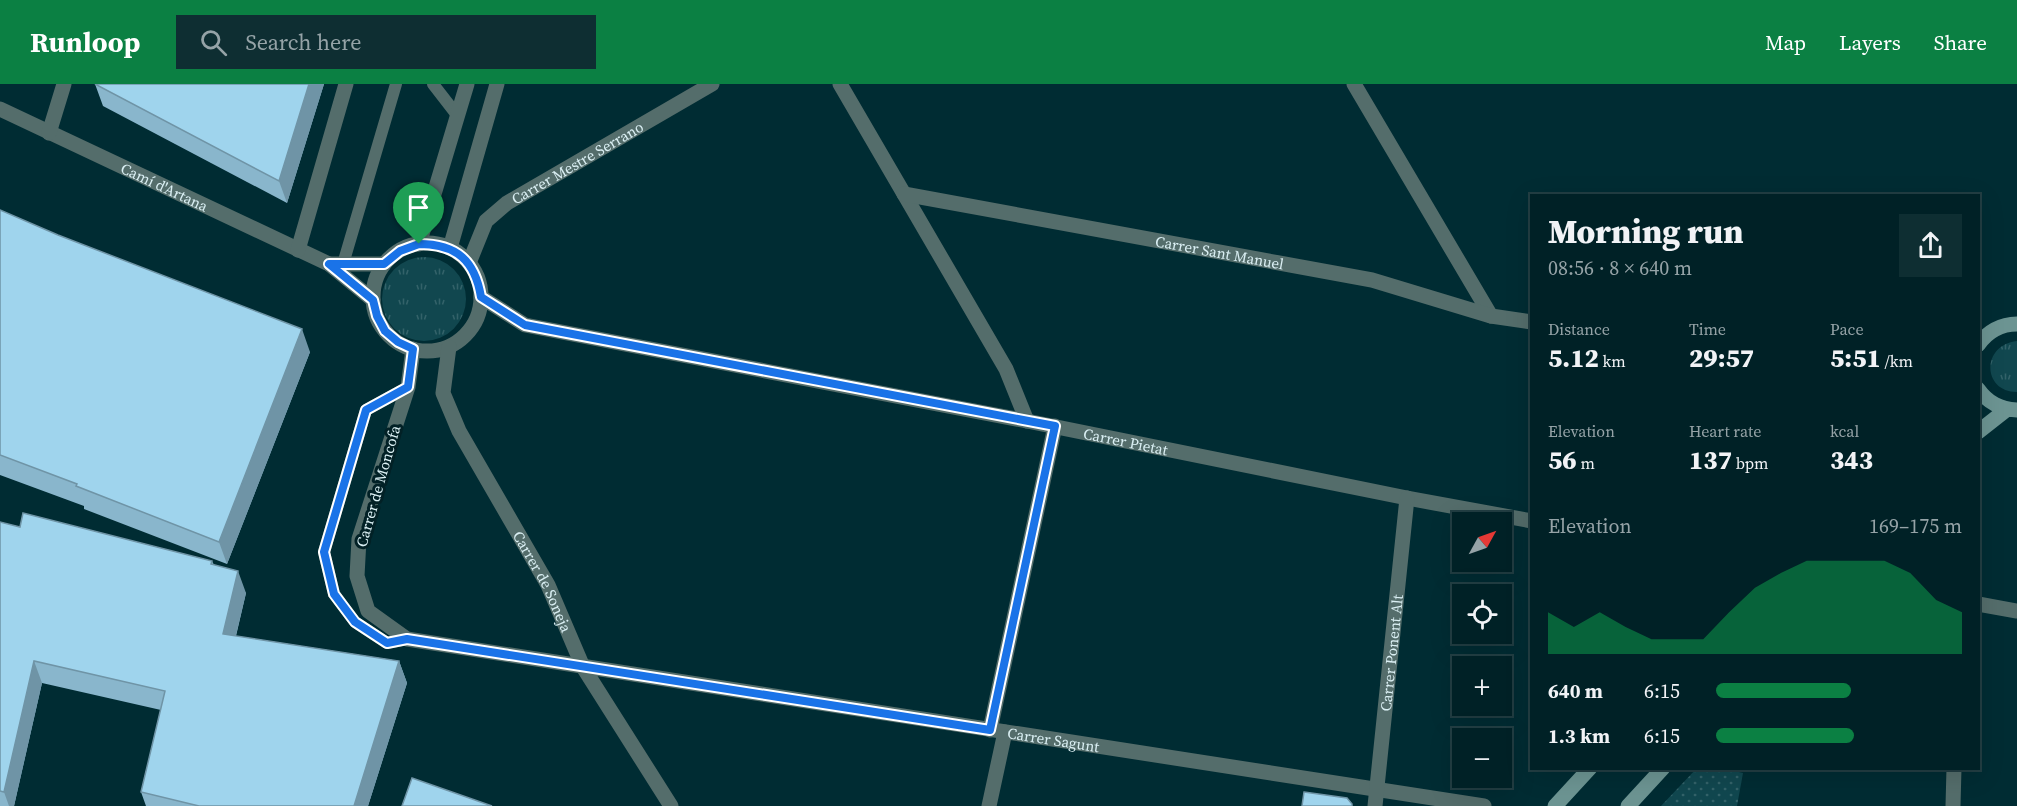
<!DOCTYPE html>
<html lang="en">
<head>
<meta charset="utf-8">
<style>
  body { margin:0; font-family:"Source Serif 4",serif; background:#0e2e32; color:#f1f3f6; height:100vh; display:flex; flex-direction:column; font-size:22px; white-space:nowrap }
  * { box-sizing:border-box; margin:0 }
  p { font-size:20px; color:#95a3a7 }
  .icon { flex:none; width:33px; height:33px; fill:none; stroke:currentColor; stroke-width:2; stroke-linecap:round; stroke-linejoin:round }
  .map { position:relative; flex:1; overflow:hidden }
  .details { position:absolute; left:1530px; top:110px; width:450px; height:576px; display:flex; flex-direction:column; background:#002126; border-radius:0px; box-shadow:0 6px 24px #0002,0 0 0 2px #223e43 }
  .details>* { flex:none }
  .needle { width:39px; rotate:50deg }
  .controls { position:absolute; left:1452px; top:428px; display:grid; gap:12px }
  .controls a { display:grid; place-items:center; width:60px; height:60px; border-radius:0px; background:#002126; box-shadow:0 6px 24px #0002,0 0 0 2px #223e43; font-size:30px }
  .pin { position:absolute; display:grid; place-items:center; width:51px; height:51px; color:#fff; margin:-62px -26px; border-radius:50% 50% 50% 0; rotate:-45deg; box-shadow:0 0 6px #0007 }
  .pin .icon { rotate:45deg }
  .round { display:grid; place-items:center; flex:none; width:63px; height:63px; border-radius:0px; background:#0e2e32 }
  .headline { display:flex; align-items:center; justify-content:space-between; height:102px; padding:0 18px }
  h1 { font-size:33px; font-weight:800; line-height:45px }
  .figures { display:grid; grid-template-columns:repeat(3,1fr); gap:9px; height:102px; padding:6px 18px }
  .figures div { display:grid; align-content:center }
  .figures b { font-size:26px; font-weight:800 }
  .figures small { font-size:16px; font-weight:400 }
  .figures p { font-size:16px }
  .chart { height:168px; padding:12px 18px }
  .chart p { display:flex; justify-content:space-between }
  .chart svg { width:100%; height:108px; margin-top:6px; fill:#0b8043; opacity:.7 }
  ul { padding:0 18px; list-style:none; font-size:20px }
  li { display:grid; grid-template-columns:96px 72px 1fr; align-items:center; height:45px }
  li i { height:15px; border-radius:8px; background:#0b8043 }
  header { display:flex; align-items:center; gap:36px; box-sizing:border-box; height:84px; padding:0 30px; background:#0b8043; color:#fff }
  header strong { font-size:28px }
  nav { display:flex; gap:33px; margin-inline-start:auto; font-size:21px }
  .search { width:420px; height:54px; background:#0e2e32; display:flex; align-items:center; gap:15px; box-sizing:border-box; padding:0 21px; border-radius:0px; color:#95a3a7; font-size:22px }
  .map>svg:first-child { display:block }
  .grass { fill:url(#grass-tufts) }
  .park { fill:url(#park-dots) }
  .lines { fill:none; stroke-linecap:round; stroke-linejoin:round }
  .lane { stroke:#546d6b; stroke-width:12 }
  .street { stroke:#546d6b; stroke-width:15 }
  .secondary { stroke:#6c9492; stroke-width:15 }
  .wall { fill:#89b6cc }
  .shaded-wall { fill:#6f94a6 }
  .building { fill:#9fd4ed; stroke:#6f94a6; stroke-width:1.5 }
  .route-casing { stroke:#fff; stroke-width:12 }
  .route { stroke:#1a73e8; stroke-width:8 }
  .labels { text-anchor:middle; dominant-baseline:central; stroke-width:6; stroke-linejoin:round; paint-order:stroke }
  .street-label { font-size:15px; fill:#daeff3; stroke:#022126 }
</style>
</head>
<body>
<header>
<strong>Runloop</strong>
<div class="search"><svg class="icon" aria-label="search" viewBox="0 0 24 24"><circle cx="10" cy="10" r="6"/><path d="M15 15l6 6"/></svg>Search here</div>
<nav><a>Map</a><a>Layers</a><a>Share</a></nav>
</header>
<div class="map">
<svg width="2017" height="722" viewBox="0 0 2017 722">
  <defs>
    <pattern id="grass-tufts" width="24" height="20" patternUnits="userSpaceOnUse" patternTransform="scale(1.5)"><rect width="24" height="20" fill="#11474f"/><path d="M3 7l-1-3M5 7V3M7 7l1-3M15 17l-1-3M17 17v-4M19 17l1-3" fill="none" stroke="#336269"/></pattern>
    <pattern id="park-dots" width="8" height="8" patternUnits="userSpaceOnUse" patternTransform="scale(1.5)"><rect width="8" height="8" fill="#11474f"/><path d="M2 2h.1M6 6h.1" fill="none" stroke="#336269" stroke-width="1.8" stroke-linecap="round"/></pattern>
  </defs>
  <rect width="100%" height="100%" fill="#002c33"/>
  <path class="grass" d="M382 215a42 42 0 1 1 84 0a42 42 0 1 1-84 0Z
    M 2017,257 L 2017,308 C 1982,308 1981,261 2017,257 Z"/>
  <path class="park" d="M 1697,684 L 1722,684 L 1743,689 L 1737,722 L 1661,722 Z"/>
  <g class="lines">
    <path class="lane" d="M 433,0 L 457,31
      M 343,180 L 396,0
      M 407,555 L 387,559 L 355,538 L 334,510 L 324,468 L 366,326 L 408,303"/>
    <g class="street">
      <path d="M 840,0 L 1006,285 L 1027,337"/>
      <path d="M 1354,0 L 1491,232"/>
      <path id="s1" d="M 0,25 L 329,180 L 373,216"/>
      <path d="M 49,49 L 64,0"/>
      <path id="s2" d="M 904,110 L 1372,196 L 1491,232 L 1532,238"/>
      <circle cx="427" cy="213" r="54"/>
      <path d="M 419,160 L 467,0"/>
      <path d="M 450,164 L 497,0"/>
      <path d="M 298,166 L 346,0"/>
      <path id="s3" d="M 469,179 L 486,137 L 507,119 L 712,0"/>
      <path d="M 329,180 L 384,180"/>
      <path id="s4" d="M 481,213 L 525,241 L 1027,337 L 1407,414 L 1532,437"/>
      <path id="s5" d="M 449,263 L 443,309 L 459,347 L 548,501 L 583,583 L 671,722"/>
      <path id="s6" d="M 413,265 L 408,303 L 359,455 L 357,492 L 368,527 L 407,555 L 1484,722"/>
      <path d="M 1978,520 L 2017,527"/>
      <path d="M 990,646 L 1055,342"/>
      <path d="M 989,722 L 1005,648"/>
      <path id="s7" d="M 1375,722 L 1407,414"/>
      <path d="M 1953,722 L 1954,684"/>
    </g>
    <path class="secondary" d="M 1978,261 C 1987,248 2001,240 2017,240
      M 1978,305 C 1988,319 2000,325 2017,326
      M 1978,348 L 2006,326
      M 1555,722 L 1590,684
      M 1628,722 L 1663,684"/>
  </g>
  <path class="wall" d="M 95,0 L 324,0 L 287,119 L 103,22 Z
    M 0,126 L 310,268 L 227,480 L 84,425 L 84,422 L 0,391 Z
    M 0,438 L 20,443 L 212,477 L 214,481 L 246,509 L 236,552 L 399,577 L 407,599 L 368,722 L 146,722 L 141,708 L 161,626 L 42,599 L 14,722 L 0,722 Z"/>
  <path class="shaded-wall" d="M 309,0 L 324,0 L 287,119 L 279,97 Z
    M 302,245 L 310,268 L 227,480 L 219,458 Z
    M 238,487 L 246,509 L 231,572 L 223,550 Z
    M 34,577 L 42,599 L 14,722 L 9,722 L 4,708 Z
    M 399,577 L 407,599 L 368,722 L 354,722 Z"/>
  <path class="building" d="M 95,0 L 309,0 L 279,97 Z
    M 0,126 L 58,151 L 302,245 L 219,458 L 76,402 L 77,400 L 0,371 Z
    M 23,429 L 212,477 L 211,480 L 238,487 L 223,550 L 399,577 L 354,722 L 199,722 L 141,708 L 165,607 L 34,577 L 4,708 L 0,707 L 0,438 L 20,443 Z
    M 412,694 L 492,722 L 402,722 Z
    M 1304,708 L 1347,714 L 1352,720 L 1352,722 L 1302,722 Z"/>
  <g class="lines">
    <g class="route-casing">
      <path id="route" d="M 419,160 C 457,160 475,177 481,213 L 525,241 L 1055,342 L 990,646 L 407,555 L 387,559 L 355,538 L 334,510 L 324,468 L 366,326 L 408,303 L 413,265 L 398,258 L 385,247 L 377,232 L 373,216 L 329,180 L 384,180 L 400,167 Z"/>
    </g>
    <use href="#route" class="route"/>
  </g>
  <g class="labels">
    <g class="street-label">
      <text stroke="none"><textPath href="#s3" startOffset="154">Carrer Mestre Serrano</textPath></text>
      <text stroke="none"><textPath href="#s1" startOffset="182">Camí d'Artana</textPath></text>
      <text stroke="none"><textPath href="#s2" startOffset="321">Carrer Sant Manuel</textPath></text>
      <text stroke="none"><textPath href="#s4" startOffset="664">Carrer Pietat</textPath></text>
      <text transform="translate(378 402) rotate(-74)">Carrer de Moncofa</text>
      <text stroke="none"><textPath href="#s5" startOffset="260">Carrer de Soneja</textPath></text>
      <text stroke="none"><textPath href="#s7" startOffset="154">Carrer Ponent Alt</textPath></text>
      <text stroke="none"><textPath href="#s6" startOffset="974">Carrer Sagunt</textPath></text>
    </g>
  </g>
</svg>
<div class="controls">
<a><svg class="needle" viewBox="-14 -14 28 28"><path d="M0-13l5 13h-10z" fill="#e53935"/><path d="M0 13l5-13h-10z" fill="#95a3a7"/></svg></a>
<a><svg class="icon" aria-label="locate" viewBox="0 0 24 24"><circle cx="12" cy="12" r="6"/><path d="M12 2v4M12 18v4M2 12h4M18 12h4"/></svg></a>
<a>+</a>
<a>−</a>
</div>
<div class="pin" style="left:419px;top:160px;background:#1e9e55"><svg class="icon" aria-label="arrive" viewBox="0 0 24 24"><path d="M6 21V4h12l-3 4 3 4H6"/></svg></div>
<section class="details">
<div class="headline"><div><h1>Morning run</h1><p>08:56 · 8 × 640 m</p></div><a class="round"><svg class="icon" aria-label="share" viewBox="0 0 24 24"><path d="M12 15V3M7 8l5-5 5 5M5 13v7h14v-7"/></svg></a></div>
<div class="figures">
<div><p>Distance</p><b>5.12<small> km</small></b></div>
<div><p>Time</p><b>29:57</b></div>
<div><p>Pace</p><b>5:51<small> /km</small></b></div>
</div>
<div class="figures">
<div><p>Elevation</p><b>56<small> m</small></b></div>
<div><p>Heart rate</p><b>137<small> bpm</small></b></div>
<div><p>kcal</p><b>343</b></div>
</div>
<div class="chart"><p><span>Elevation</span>169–175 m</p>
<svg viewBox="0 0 160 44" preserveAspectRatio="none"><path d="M0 44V27L10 33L20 27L30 33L40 38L50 38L60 38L70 27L80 17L90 11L100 6L110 6L120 6L130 6L140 11L150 22L160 27V44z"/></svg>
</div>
<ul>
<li><b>640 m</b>6:15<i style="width:55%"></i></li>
<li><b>1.3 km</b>6:15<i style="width:56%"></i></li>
</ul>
</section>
</div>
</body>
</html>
